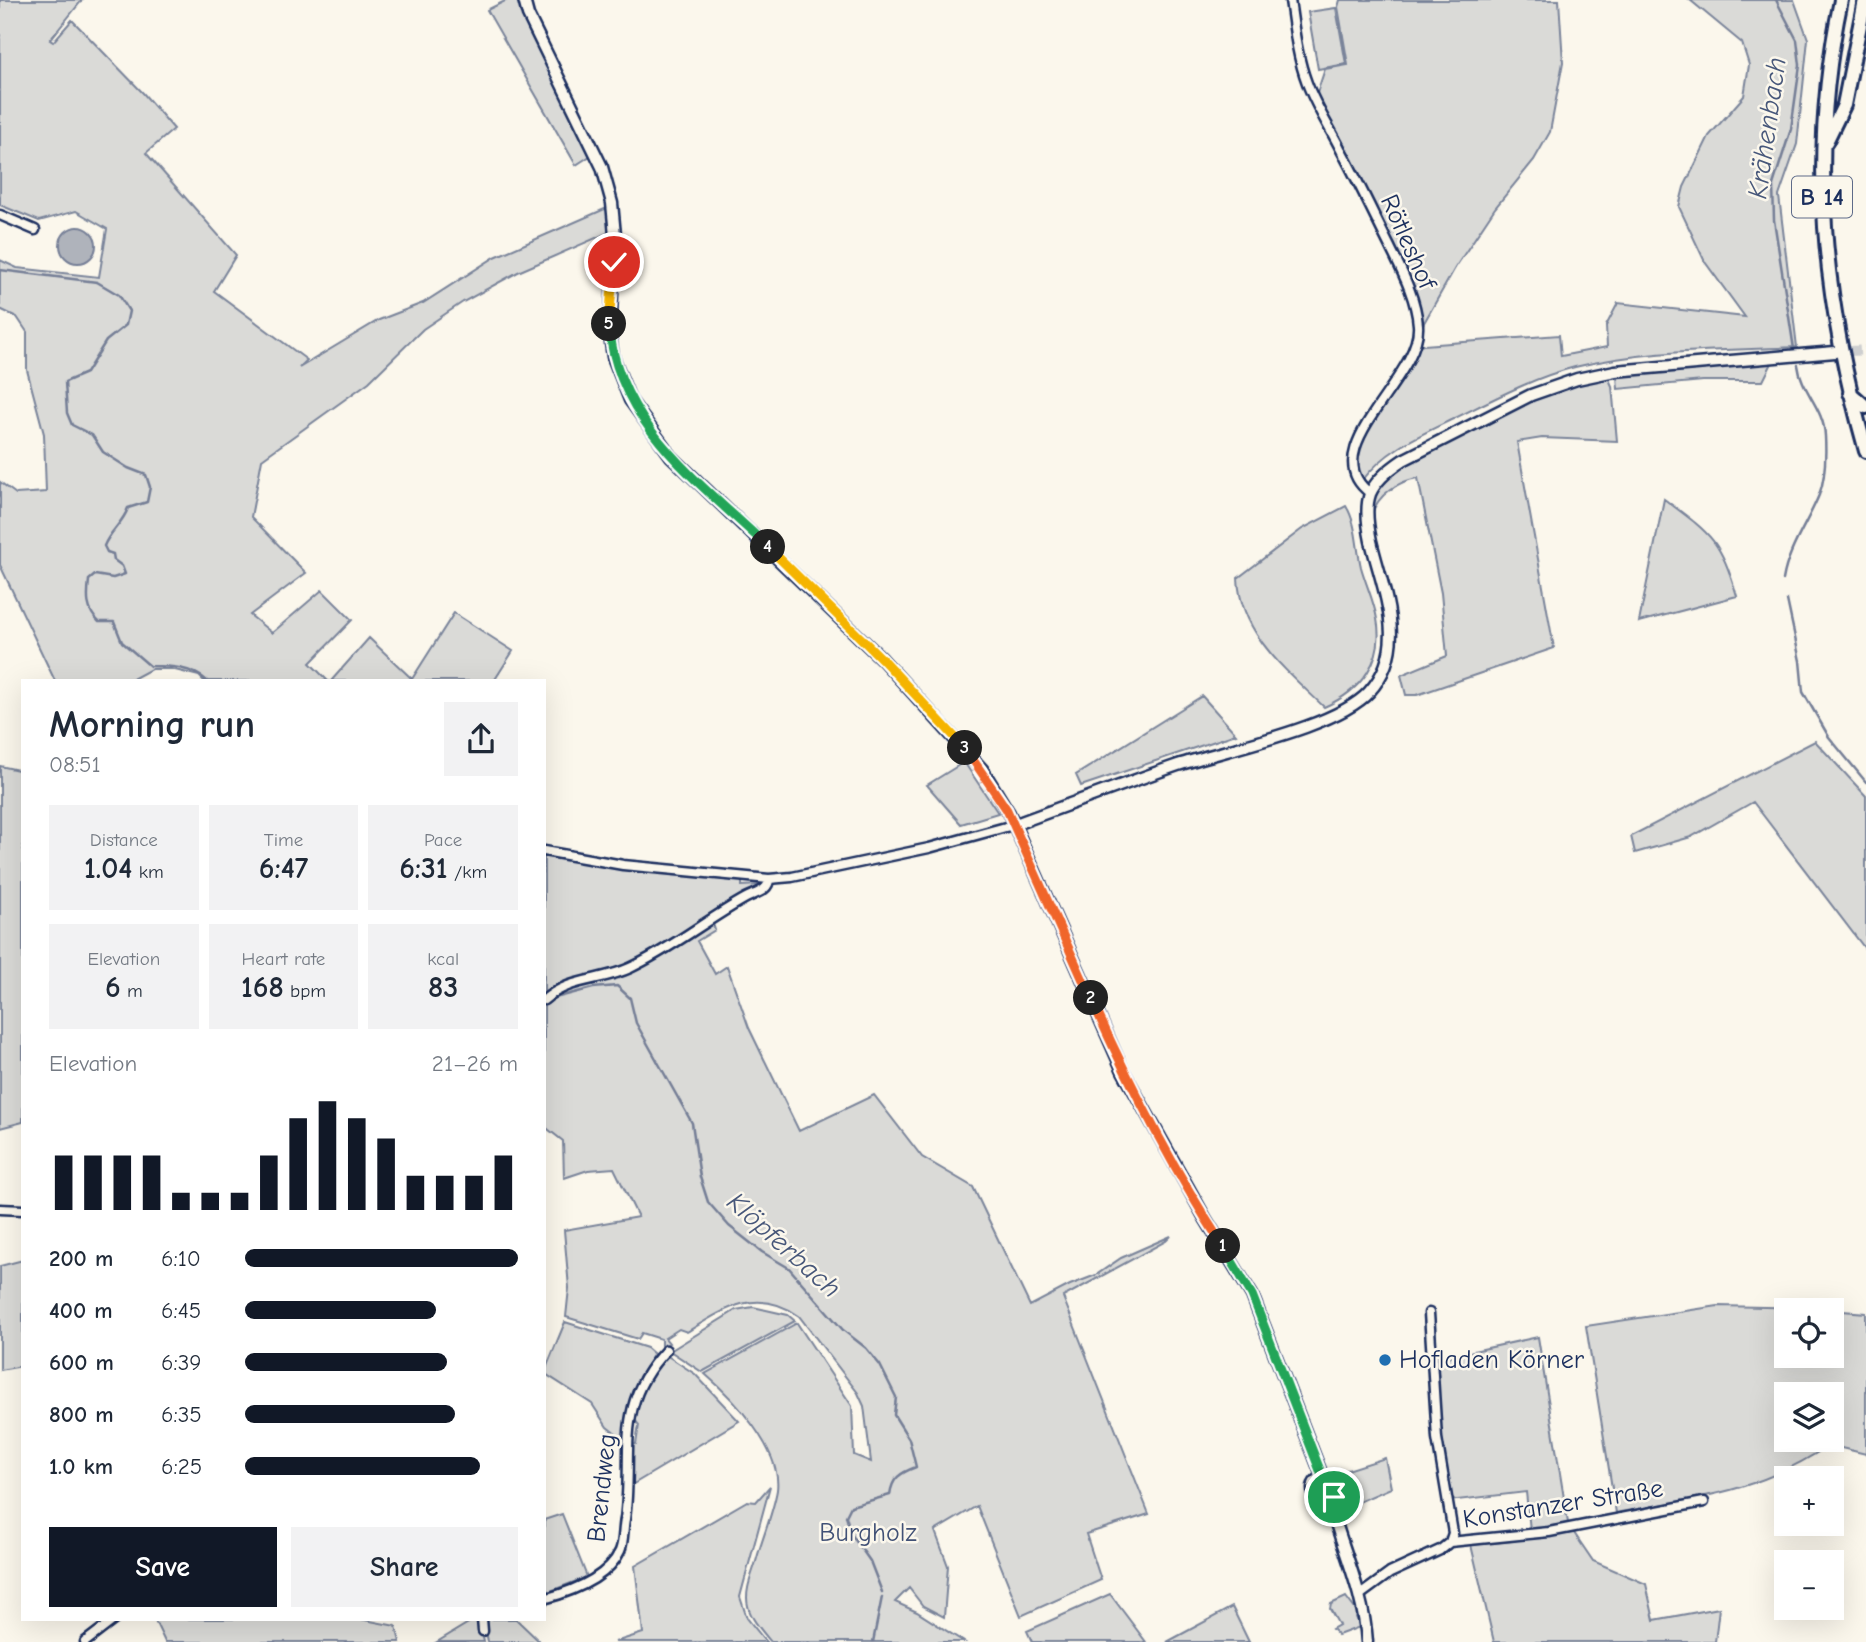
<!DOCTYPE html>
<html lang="en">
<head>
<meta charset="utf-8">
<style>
  body { margin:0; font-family:"Comic Neue",sans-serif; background:#f2f2f3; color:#1f2937; height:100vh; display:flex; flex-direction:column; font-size:26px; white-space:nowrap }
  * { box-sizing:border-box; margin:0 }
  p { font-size:23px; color:#747a83 }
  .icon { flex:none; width:38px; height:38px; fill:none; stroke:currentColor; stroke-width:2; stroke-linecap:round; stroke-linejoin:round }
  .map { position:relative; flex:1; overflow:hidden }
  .sheet { position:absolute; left:21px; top:679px; width:525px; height:942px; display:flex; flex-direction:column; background:#fff; border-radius:0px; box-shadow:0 7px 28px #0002 }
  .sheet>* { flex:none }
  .tools { position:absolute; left:1774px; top:1298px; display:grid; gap:14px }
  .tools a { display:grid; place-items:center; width:70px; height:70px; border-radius:0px; background:#fff; box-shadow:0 7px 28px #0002; font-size:35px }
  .pin { position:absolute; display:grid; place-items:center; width:60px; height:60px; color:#fff; margin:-30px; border:4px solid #fff; border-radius:50%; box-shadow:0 2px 7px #0007 }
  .km { position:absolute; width:35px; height:35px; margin:-18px; border-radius:50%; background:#222; color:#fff; font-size:19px; line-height:35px; text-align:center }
  .round { display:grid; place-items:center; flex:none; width:74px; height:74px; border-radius:0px; background:#f2f2f3 }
  .summary { display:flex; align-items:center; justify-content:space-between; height:119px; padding:0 28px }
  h1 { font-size:38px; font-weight:700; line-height:52px }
  .stats { display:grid; grid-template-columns:repeat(3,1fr); gap:10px; height:119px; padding:7px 28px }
  .stats div { display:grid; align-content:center; border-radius:0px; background:#f2f2f3; text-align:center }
  .stats b { font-size:30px; font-weight:700 }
  .stats small { font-size:19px; font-weight:400 }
  .stats p { font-size:19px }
  .chart { height:196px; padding:14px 28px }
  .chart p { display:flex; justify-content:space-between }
  .chart svg { width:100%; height:126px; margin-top:7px; stroke:#111827; stroke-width:6 }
  .primary-button { display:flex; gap:14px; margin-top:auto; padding:14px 28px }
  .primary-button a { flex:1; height:80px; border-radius:0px; background:#111827; color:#fff; font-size:28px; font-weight:700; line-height:80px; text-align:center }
  .primary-button a+a { background:#f2f2f3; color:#1f2937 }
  ul { padding:0 28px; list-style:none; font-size:23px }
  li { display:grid; grid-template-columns:112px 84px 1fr; align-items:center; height:52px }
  li i { height:18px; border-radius:9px; background:#111827 }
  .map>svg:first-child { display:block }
  .green { fill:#dadad7; stroke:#7a849a; stroke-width:2; fill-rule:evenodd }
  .water { fill:#afb3bb; stroke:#747e96; stroke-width:2 }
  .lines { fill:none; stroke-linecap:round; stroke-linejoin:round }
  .stream { stroke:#747e96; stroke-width:2.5 }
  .tertiary-tunnel { stroke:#cecfd0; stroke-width:10; stroke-dasharray:10 5; stroke-linecap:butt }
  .minor-casing { stroke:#1b2f5e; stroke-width:13 }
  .tertiary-casing { stroke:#1b2f5e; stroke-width:15 }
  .primary-casing { stroke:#1b2f5e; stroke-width:18 }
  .minor { stroke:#fbf7ec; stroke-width:8 }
  .tertiary { stroke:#fbf7ec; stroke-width:10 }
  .primary { stroke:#fbf7ec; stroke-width:12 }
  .split-1-casing { stroke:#fff; stroke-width:14 }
  .split-2-casing { stroke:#fff; stroke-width:14 }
  .split-3-casing { stroke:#fff; stroke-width:14 }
  .split-4-casing { stroke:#fff; stroke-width:14 }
  .split-5-casing { stroke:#fff; stroke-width:14 }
  .split-6-casing { stroke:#fff; stroke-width:14 }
  .split-1 { stroke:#22a559; stroke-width:9 }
  .split-2 { stroke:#f0652b; stroke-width:9 }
  .split-3 { stroke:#f0652b; stroke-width:9 }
  .split-4 { stroke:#f5b400; stroke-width:9 }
  .split-5 { stroke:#22a559; stroke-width:9 }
  .split-6 { stroke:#f5b400; stroke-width:9 }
  .poi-dot { fill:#1f6fb2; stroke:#fbf7ec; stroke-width:2.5 }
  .labels { text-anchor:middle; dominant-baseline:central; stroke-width:5; stroke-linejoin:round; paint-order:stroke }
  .shield { fill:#fbf7ec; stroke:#5e6b89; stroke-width:2 }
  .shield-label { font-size:24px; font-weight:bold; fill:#1b2f5e }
  .street-label { font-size:26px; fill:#1b2f5e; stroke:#fbf7ec }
  .poi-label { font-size:26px; fill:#1b2f5e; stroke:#fbf7ec; text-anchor:start }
  .park-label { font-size:26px; fill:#415176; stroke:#fbf7ec }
  .water-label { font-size:28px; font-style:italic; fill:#47577a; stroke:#fbf7ec }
</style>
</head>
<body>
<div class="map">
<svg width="1866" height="1642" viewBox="0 0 1866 1642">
  <rect width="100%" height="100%" fill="#fbf7ec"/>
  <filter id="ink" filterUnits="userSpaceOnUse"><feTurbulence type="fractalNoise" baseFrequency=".0143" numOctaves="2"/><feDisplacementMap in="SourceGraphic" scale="14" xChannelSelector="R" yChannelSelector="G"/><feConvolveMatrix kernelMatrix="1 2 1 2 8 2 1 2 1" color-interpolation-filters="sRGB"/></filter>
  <g filter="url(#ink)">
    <path class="green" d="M 0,0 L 82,0 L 50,40 L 53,42 L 72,20 L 143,93 L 174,129 L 146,153 L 236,255 L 214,291 L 307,360 L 299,368 L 379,320 L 423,303 L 495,257 L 607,208 L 610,232 L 518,272 L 463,302 L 423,329 L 369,382 L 262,459 L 251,517 L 306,573 L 250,615 L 272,633 L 322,590 L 352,620 L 310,663 L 328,681 L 204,681 L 199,676 L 171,669 L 151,669 L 129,681 L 55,681 L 0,565 L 0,482 L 16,494 L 46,492 L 44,434 L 27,370 L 27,332 L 17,317 L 0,309 L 0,260 L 17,268 L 99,277 L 107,229 L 76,211 L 39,221 L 0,205 Z
      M 507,0 L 519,0 L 525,20 L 590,156 L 576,165 L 487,10 Z
      M 1340,0 L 1559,0 L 1563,62 L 1550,132 L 1534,160 L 1495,208 L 1455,268 L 1421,328 L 1422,317 L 1391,242 L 1316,96 L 1325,69 L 1348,65 L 1338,7 Z
      M 1690,0 L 1794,0 L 1808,39 L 1797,144 L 1779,196 L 1797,347 C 1723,351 1647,349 1575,367 C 1532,378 1492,400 1453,419 C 1418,436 1385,450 1362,481 C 1338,438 1409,384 1420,343 L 1424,345 L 1559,335 L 1561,356 L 1607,347 L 1606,326 L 1618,303 L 1745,317 L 1705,262 L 1679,207 L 1684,187 L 1709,136 L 1744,96 L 1749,65 L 1742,43 Z
      M 1336,8 L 1346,64 L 1318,69 L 1308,12 Z
      M 1773,361 L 1763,381 L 1703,381 L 1618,389 L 1617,376 Z
      M 1608,377 L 1612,386 L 1617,441 L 1542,438 L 1517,442 L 1554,648 L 1417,695 L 1406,695 L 1401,675 L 1447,656 L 1441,593 L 1418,478 C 1398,481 1378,495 1372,514 C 1372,493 1383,482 1397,467 C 1465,433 1532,392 1608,377 Z
      M 1664,499 C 1711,534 1720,539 1737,596 L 1639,622 Z
      M 1346,506 C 1357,524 1356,546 1361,567 C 1366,585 1374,601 1377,619 C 1385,660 1361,691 1324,707 C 1287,671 1240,634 1238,578 L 1302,529 Z
      M 454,613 L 513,651 L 494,681 L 331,681 L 369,638 L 412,679 Z
      M 1202,696 L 1236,734 L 1081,786 L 1076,775 Z
      M 1815,741 L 1866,796 L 1866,950 L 1753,802 L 1691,837 L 1635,853 L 1631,836 Z
      M 964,762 L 998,813 L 961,824 L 927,785 Z
      M 0,766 L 23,771 L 23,1122 L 0,1128 Z
      M 544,856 L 622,869 L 742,880 L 742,886 L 759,885 L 759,888 L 710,915 L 715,930 L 697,941 L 715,974 L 727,966 L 749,1028 L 799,1131 L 874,1095 L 922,1157 L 973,1187 L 1030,1306 L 1070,1285 L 1096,1275 L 1121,1258 L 1171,1236 L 1166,1241 L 1063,1297 L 1149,1514 L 1086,1534 L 1101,1580 L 1021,1616 L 977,1506 L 935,1531 L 948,1566 L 944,1617 L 923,1606 L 909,1588 L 895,1602 L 917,1612 L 964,1642 L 771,1642 C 762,1631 751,1619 748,1606 C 744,1590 753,1573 757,1558 C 763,1536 773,1513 777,1490 C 782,1450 733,1398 705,1374 L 797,1323 L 852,1406 L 854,1455 L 871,1462 L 864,1406 L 858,1393 L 799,1316 C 757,1286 724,1309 687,1332 L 679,1329 L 665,1338 L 669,1343 L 661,1347 L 661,1339 L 642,1333 L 638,1339 L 566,1317 L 569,1288 L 564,1230 L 638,1217 L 614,1168 L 588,1170 L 564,1178 L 563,1141 L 544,1126 Z
      M 23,1260 L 23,1366 L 0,1370 L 0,1266 Z
      M 1718,1306 L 1806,1308 L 1866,1313 L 1866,1454 L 1829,1445 C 1760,1492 1697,1498 1616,1513 L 1586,1326 ZM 1787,1311 L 1832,1311 L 1832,1356 L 1787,1356 ZM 1787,1395 L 1832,1395 L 1832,1440 L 1787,1440 Z
      M 753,1307 L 788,1315 L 795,1321 L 702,1372 L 670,1351 L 736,1310 Z
      M 565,1322 L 647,1348 L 654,1354 L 639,1377 L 628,1416 L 625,1441 L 607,1427 L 592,1404 L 544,1373 Z
      M 1538,1337 L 1568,1523 L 1530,1530 L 1526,1492 L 1449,1501 L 1432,1360 Z
      M 666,1355 L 695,1374 L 739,1421 L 630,1486 L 632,1445 L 636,1444 L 639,1425 L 634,1419 L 645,1381 Z
      M 1385,1458 L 1391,1488 L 1340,1510 L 1345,1488 L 1338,1473 Z
      M 770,1486 L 740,1597 L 747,1618 L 766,1642 L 615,1642 L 643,1633 L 635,1566 L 747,1501 L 756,1502 Z
      M 562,1514 L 587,1577 L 548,1592 L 544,1583 L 544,1520 Z
      M 1572,1530 L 1593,1561 L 1646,1584 L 1654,1620 L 1719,1608 L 1715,1642 L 1494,1642 L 1471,1545 L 1512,1541 Z
      M 1110,1594 L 1146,1642 L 1032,1642 L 1027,1631 Z
      M 1346,1597 L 1358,1613 L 1356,1617 L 1360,1627 L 1338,1635 L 1332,1629 L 1339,1625 L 1330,1609 L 1331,1604 Z
      M 1232,1607 L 1249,1642 L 1167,1642 Z
      M 154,1619 L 360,1619 L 396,1626 L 400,1642 L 165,1642 Z
      M 475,1619 L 479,1619 L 484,1642 L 437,1642 Z
      M 484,1619 L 516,1619 L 540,1642 L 488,1642 Z"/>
    <path class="water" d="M60 245a18 18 0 1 1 36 0a18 18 0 1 1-36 0Z"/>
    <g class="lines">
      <path class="stream" d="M 1776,0 L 1797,40 L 1800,65 L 1791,129 L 1773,185 L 1774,220 L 1794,349
        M 0,270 L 97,282 L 119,295 L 129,311 L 126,325 L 106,341 L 86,373 L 65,382 L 67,413 L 72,425 L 92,435 L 103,452 L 128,468 L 146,475 L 150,487 L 147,502 L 128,508 C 123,523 110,531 104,546 L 107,552 L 113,554 L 114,560 L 122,566 L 125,574 L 113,578 L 95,575 L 89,580 C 87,597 86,610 99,622 L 114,622 L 122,642 L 150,666 C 170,666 192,667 207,681
        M 1783,580 C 1788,549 1807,524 1819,495 C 1826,477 1826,455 1825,436 C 1824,408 1801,391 1798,365
        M 1787,600 L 1800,661 L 1803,692 L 1829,737 L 1866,782
        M 551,999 L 593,988 L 617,986 L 630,998 L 636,1023 L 692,1123 L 700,1177 L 708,1202 L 729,1226 L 762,1252 L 789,1268 L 843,1330 L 866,1348 L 880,1365 L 896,1397 L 894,1415 L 909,1439 L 916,1467 C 900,1473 892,1478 890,1495 L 851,1506 L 846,1516 L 851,1534 L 870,1561 L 882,1592
        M 873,1642 L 882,1597"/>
      <path class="tertiary-tunnel" d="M 1835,352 L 1866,350"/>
      <g class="minor-casing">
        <path id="minor" d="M 1290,0 C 1294,28 1297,57 1307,83 C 1316,107 1330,128 1341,150 C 1358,181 1373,213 1389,245 C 1401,270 1416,297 1418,325 C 1422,378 1312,450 1370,493
          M 0,215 L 35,230
          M 544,851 L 623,865 L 769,879 L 792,877 L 929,848 L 1013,825
          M 544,1000 C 568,978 602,981 630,968 C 671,949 706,920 746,898 C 755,893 769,891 769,879
          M 0,1209 L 23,1210
          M 1429,1313 L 1437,1438 L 1453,1533 L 1450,1542
          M 1360,1595 L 1390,1573 L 1440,1550 L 1450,1542 L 1549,1532 L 1704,1502
          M 544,1599 C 570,1592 608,1578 620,1551 C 624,1542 623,1528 625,1519 C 634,1452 613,1406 666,1350
          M 482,1619 L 483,1631
          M 85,1642 L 115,1619"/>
      </g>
      <g class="tertiary-casing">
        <path id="tertiary" d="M 524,0 L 528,15 L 602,167 L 612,203 L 615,235 L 610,336 L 613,357 L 630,400 L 671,456 L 882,659 L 982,769 L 1009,813 L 1123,1071 L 1205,1218 L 1252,1295 L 1323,1478
          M 1013,825 C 1068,805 1123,784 1178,765 C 1227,749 1337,727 1369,692 C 1410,647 1383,592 1371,541 C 1368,527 1365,508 1370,494 C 1376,479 1391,468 1403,460 L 1531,395 L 1577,379 L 1615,371 L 1835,352
          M1313 1489a12 12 0 1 1 24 0a12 12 0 1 1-24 0Z
          M 1329,1500 C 1342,1548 1364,1593 1367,1642"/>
      </g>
      <g class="primary-casing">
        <path id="primary" d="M 1841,0 C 1808,156 1823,299 1866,451
          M 1826,142 L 1844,105 L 1865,0
          M 1850,393 L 1866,407"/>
      </g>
      <use href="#minor" class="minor"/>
      <use href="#tertiary" class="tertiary"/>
      <use href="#primary" class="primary"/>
    </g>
  </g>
  <g class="lines" filter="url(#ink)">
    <g class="split-1-casing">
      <path id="split-1" d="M 1223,1246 L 1252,1295 L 1323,1478 L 1329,1478 L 1336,1485 L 1334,1497"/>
    </g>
    <g class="split-2-casing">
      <path id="split-2" d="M 1091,998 C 1129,1084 1172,1167 1223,1246"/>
    </g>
    <g class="split-3-casing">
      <path id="split-3" d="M 965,748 L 1007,810 L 1091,998"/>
    </g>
    <g class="split-4-casing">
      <path id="split-4" d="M 768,547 L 882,659 L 965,748"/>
    </g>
    <g class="split-5-casing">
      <path id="split-5" d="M 609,324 C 616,424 701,483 768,547"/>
    </g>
    <g class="split-6-casing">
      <path id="split-6" d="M 609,324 L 614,262"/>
    </g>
    <use href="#split-1" class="split-1"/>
    <use href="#split-2" class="split-2"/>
    <use href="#split-3" class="split-3"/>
    <use href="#split-4" class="split-4"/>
    <use href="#split-5" class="split-5"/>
    <use href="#split-6" class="split-6"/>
  </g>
  <circle class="poi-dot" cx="1385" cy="1360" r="7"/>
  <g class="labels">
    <rect class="shield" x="1792" y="176.5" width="60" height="41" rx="5"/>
    <g class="shield-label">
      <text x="1822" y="197">B 14</text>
    </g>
    <g class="street-label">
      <text transform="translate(1408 242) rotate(66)">Rötleshof</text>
      <text transform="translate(602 1488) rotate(-84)">Brendweg</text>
      <text transform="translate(1563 1504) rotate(-9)">Konstanzer Straße</text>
    </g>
    <g class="poi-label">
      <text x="1399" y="1360">Hofladen Körner</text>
    </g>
    <g class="park-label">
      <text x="868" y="1533">Burgholz</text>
    </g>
    <g class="water-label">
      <text transform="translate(1767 128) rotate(-82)">Krähenbach</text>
      <text transform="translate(784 1245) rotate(42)">Klöpferbach</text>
    </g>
  </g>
</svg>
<div class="tools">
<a><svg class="icon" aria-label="locate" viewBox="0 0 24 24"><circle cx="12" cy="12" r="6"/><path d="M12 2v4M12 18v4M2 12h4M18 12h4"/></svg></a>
<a><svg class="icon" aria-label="layers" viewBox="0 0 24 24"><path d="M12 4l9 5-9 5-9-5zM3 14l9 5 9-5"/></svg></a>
<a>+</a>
<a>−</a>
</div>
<div class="pin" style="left:1334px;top:1497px;background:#1e9e55"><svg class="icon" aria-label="arrive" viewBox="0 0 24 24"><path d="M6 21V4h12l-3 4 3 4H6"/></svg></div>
<div class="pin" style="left:614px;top:262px;background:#d93025"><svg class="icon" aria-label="check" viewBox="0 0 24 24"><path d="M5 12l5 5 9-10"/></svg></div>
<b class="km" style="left:1223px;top:1246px">1</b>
<b class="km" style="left:1091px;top:998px">2</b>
<b class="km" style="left:965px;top:748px">3</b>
<b class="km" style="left:768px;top:547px">4</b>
<b class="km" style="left:609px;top:324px">5</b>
<section class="sheet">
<div class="summary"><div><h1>Morning run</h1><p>08:51</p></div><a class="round"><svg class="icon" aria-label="share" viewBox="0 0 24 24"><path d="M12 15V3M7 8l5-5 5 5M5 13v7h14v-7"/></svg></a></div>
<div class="stats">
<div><p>Distance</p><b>1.04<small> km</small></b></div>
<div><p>Time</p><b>6:47</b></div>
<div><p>Pace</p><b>6:31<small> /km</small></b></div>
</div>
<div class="stats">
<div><p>Elevation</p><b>6<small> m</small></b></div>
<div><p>Heart rate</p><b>168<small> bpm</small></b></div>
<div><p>kcal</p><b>83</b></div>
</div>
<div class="chart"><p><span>Elevation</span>21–26 m</p>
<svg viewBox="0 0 160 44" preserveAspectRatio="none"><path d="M5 44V25M15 44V25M25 44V25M35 44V25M45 44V38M55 44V38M65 44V38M75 44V25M85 44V12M95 44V6M105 44V12M115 44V19M125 44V32M135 44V32M145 44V32M155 44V25"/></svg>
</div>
<ul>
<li><b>200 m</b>6:10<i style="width:100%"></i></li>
<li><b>400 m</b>6:45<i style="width:70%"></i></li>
<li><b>600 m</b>6:39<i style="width:74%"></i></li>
<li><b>800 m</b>6:35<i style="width:77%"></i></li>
<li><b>1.0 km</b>6:25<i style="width:86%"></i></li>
</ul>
<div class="primary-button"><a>Save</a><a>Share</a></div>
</section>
</div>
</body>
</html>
